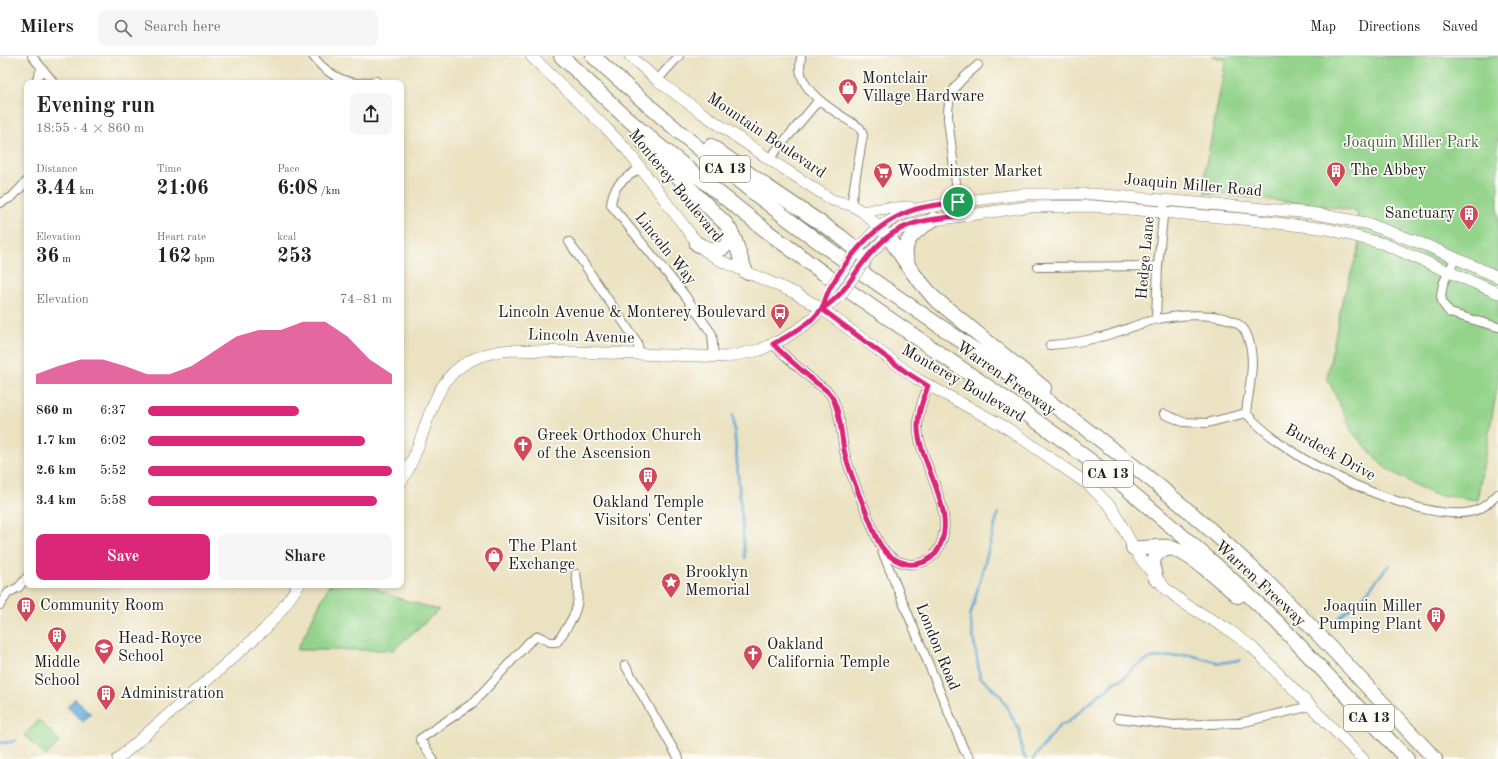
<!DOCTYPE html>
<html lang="en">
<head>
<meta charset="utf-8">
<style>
  body { margin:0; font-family:"Old Standard TT",serif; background:#f6f6f6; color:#222; height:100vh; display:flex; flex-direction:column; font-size:15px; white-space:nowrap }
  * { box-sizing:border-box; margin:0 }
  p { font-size:13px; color:#767676 }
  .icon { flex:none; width:22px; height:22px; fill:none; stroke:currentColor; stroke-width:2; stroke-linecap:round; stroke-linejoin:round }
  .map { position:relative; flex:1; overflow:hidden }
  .panel { position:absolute; left:24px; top:24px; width:380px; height:508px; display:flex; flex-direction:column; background:#fff; border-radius:8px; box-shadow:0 2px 6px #0003 }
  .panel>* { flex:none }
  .pin { position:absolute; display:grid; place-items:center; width:34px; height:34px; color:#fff; margin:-17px; border:2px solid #fff; border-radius:50%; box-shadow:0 1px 4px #0007 }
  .round { display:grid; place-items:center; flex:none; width:42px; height:42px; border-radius:8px; background:#f6f6f6 }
  .summary { display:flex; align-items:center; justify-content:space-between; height:68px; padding:0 12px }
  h1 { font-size:22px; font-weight:700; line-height:30px }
  .metrics { display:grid; grid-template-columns:repeat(3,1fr); gap:6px; height:68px; padding:4px 12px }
  .metrics div { display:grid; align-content:center }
  .metrics b { font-size:20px; font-weight:700 }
  .metrics small { font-size:11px; font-weight:400 }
  .metrics p { font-size:11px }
  .chart { height:112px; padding:8px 12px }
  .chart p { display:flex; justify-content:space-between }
  .chart svg { width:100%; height:72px; margin-top:4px; fill:#db2777; opacity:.7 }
  .button { display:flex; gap:8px; margin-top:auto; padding:8px 12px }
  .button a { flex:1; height:46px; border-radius:8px; background:#db2777; color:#fff; font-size:16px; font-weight:700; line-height:46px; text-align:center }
  .button a+a { background:#f6f6f6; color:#222 }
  ul { padding:0 12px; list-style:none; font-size:13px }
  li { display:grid; grid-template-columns:64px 48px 1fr; align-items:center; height:30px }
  li i { height:10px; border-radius:5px; background:#db2777 }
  header { display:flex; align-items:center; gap:24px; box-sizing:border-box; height:56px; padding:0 20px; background:#fff; border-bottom:1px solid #e0e0e0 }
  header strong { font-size:19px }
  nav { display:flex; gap:22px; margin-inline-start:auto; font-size:14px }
  .search { width:280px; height:36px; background:#f6f6f6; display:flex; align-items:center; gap:10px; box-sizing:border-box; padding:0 14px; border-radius:8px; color:#767676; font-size:15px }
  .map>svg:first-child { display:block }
  .green { fill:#93d38a; stroke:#587853 }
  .water { fill:#5ca5d3; stroke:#3c6078 }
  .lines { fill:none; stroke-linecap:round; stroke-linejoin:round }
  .stream { stroke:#5ca5d3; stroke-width:2.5 }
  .street-casing { stroke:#847f6e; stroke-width:10 }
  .secondary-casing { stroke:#847f6e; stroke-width:12 }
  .highway-casing { stroke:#847f6e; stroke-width:16 }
  .street { stroke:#fff; stroke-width:8 }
  .secondary { stroke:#fff; stroke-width:11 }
  .highway { stroke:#fff; stroke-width:14 }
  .secondary-bridge-casing { stroke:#847f6e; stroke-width:12; stroke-linecap:butt }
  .secondary-bridge { stroke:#fff; stroke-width:11 }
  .route-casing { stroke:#fff; stroke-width:8 }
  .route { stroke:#db2777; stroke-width:5 }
  .labels { text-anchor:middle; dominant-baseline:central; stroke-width:3.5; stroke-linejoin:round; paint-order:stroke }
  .shield { fill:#fdfcf7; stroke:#605f5e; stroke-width:1 }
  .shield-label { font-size:15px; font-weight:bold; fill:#1c1c1c }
  .poi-label { font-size:16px; fill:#1c1c1c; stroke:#fdfcf7; text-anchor:start }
  .street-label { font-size:16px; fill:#1c1c1c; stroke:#fdfcf7 }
  .park-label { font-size:16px; fill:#465c42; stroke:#fdfcf7 }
</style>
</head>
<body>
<header>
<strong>Milers</strong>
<div class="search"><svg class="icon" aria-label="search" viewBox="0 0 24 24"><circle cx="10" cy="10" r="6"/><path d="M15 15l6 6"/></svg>Search here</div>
<nav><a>Map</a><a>Directions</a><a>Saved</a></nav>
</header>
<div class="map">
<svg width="1498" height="703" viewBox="0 0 1498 703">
  <rect width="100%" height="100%" fill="#fdfcf7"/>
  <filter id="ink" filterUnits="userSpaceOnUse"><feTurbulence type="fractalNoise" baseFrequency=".025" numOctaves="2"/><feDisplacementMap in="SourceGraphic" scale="8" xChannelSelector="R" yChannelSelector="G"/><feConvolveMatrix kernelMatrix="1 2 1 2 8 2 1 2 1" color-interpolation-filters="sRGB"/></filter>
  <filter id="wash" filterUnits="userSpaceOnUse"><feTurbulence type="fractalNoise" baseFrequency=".012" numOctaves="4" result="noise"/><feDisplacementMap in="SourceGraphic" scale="16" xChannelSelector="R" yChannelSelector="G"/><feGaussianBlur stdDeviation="0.9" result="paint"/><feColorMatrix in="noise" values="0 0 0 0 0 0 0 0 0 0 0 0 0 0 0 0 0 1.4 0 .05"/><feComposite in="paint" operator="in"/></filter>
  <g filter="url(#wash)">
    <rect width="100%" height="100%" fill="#ebe2c1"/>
    <path class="green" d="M 1211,0 L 1498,0 L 1498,327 L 1477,444 L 1432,438 L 1385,412 L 1352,376 L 1327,321 L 1342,246 L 1359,192 L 1357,155 L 1315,149 L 1205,137 L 1205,115 L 1226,4 Z
      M 329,529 L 369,529 L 397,542 L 439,554 L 393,594 L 297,594 Z
      M 39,664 L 60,685 L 46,700 L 24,679 Z"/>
    <path class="water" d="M 75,642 L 91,658 L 83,666 L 67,651 Z"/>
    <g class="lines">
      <path class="stream" d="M 733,359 L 745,502
        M 998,458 L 970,561 L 980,621 L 1001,640 L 1020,676 L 1022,696 L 1026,703
        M 1332,568 L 1363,541 L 1389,509
        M 0,687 L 12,686 L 16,684
        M 1033,703 L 1060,669 L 1067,667 L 1099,638 L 1106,635 L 1113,627 L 1124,622 L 1133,612 L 1151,602 L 1189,599 L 1220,607 L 1240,604"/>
    </g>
  </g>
  <g filter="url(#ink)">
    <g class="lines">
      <g class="street-casing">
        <path id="street" d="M 32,0 L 54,27
          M 313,0 C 323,14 339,25 356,27
          M 801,0 C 801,4 800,9 800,12 C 802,40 840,58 860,72 L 863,79 L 851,149
          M 657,24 L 679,0
          M 35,27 L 42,12
          M 361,27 L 376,25
          M 769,103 L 819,44
          M 640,112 C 624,124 613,127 611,149 L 684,238 L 712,278 L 714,301
          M 0,147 L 12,141 L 27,125
          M 960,160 L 948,63 C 947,33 958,27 978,9
          M 569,186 L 637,286 L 640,299
          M 1455,203 L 1443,228 L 1441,240 L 1443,248 L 1450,257 L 1498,271
          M 1038,211 L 1158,210
          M 1156,263 L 1158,210 L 1164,151
          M 773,288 C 786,301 800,313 814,325 C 819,329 828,334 832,341 C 840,356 841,376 844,394 C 850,419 860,441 870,465 C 873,473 876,483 881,490 C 887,499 896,506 908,508 C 918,509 928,506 935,498 C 963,462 920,411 918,373 C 917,358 923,344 928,330
          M 1050,289 C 1066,288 1080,286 1096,282 C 1116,278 1134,269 1154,264 C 1176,259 1237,252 1247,279 C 1257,304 1249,331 1246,357 C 1260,373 1278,386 1296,398 C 1331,421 1439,472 1479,453 C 1486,450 1492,444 1498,438
          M 1164,358 L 1183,366 L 1207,367 L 1246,357
          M 882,495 L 964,694 L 970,703
          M 0,549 L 8,537 L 19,531 L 27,521
          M 625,609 L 679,703
          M 1118,662 L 1173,669 L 1240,667 L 1311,650
          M 433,703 L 420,683 L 473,647 L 529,586 L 538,580 L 550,586 L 557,586 C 575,560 582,551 576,518"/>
      </g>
      <g class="secondary-casing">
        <path id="secondary" d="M 531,0 L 606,72 L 627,94 L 691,179 L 704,194 L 719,204 L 795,237 L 822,253 L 917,323 L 1007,372 L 1089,429 L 1112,452 L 1139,501 L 1165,532 L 1185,548 L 1229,574 L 1252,591 L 1363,703
          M 630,0 L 657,24 L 702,57 L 769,103 L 832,144 L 851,149 L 863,156 L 884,176
          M 863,156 L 878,153 L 910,151
          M 853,200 L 863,187 L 879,171 L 902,158 L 917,153 L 958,146 L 1025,138 L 1093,138 L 1311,157 L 1366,167 L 1428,190 L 1498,221
          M 863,207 C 878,186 895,172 920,166 L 1027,151 L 1093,150 L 1242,163 L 1328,173 L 1384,188 L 1498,237
          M 401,426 C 437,368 423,300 513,294 L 727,301 L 760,294 L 785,282 L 806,268 L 822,253 L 840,240
          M 118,703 L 264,574 L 279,557 L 299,529"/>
      </g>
      <g class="highway-casing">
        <path id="highway" d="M 561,0 L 622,58 L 657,88 L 768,176 L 823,217 L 1010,346 L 1067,387 L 1125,431 L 1178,476 L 1227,519 L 1277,566 L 1407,703
          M 593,0 C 670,70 751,138 837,199 C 931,266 1030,328 1121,400 C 1182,447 1241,499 1295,554 C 1342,603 1388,653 1435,703
          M 643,86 L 726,168 C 737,182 738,200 746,216
          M 711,90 L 766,130 L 840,180 L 857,194 L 863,207
          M 888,180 L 913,217 L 934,242 L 1044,332
          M 697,188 C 702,190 707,193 713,194 C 726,195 733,183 728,172
          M 908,208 C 899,184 916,175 934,163
          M 1133,492 C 1144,493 1156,490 1167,491 C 1189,495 1221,526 1238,540
          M 1156,523 C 1151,510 1151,495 1168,493"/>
      </g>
      <use href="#street" class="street"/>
      <use href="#secondary" class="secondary"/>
      <use href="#highway" class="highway"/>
      <g class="secondary-bridge-casing">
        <path id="secondary-bridge" d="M 830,233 L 853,200
          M 840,240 L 863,207"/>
      </g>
      <use href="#secondary-bridge" class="secondary-bridge"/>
    </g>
  </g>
  <g class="lines" filter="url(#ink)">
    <g class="route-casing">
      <path id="route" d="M 958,146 C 939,149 918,150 901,159 C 870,173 847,203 830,232 C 826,239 825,246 822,252 C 813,267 788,280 773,288 C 786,301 800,313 814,325 C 819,329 828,334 832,341 C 840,356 841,376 844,394 C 850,419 860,441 870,465 C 873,473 876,483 881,490 C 887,499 896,506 908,508 C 918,509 928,506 935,498 C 963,462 920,411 918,373 C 917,358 923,344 928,330 L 906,316 L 822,253 C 840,241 847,230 859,212 C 889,170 910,165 960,160 L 958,146"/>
    </g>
    <use href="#route" class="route"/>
  </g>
  <defs>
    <g id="shop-pin" transform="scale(1)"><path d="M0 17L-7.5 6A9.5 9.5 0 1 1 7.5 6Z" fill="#d1495b" stroke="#fdfcf7"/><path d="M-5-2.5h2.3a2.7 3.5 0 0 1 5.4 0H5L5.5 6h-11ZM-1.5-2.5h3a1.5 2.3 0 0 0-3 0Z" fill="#fff"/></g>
    <g id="building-pin" transform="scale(1)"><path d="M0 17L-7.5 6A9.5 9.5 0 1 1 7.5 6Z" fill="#d1495b" stroke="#fdfcf7"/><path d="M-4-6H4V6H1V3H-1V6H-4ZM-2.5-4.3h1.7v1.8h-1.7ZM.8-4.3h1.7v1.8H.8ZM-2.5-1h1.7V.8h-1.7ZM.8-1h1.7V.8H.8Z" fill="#fff"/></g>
    <g id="supermarket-pin" transform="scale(1)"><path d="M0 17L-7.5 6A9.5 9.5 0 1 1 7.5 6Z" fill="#d1495b" stroke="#fdfcf7"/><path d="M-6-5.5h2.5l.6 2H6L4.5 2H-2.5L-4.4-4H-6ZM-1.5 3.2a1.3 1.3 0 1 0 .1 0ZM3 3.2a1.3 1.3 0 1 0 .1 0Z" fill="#fff"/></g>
    <g id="bus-pin" transform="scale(1)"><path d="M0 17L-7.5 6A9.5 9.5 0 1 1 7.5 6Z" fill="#d1495b" stroke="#fdfcf7"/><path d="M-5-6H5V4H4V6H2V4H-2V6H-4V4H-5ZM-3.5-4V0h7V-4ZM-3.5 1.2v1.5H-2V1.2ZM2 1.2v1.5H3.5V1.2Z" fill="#fff"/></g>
    <g id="church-pin" transform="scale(1)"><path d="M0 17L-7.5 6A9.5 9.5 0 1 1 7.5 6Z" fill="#d1495b" stroke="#fdfcf7"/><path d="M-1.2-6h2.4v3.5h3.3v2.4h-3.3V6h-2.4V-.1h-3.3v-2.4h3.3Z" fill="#fff"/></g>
    <g id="sight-pin" transform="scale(1)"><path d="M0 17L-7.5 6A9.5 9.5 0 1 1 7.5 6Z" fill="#d1495b" stroke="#fdfcf7"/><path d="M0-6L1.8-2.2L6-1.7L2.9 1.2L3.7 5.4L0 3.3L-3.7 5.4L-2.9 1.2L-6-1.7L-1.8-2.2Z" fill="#fff"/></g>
    <g id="school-pin" transform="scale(1)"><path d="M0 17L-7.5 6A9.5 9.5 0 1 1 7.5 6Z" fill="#d1495b" stroke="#fdfcf7"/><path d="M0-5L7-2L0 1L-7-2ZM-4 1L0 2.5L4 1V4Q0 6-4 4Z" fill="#fff"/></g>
  </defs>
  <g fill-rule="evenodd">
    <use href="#shop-pin" x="848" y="32"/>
    <use href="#building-pin" x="1336" y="115"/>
    <use href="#supermarket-pin" x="883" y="116"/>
    <use href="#building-pin" x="1469" y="158"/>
    <use href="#bus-pin" x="780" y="257"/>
    <use href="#church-pin" x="523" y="389"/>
    <use href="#building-pin" x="648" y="420"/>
    <use href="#shop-pin" x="494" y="500"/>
    <use href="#sight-pin" x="671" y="526"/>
    <use href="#building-pin" x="26" y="550"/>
    <use href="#building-pin" x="1436" y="560"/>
    <use href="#building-pin" x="57" y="580"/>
    <use href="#school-pin" x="104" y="592"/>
    <use href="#church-pin" x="753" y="598"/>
    <use href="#building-pin" x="106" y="638"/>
  </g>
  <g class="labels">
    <g class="shield">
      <rect x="700" y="100" width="50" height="26" rx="3"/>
      <rect x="1083" y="405" width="50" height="26" rx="3"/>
      <rect x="1344" y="649" width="50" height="26" rx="3"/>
    </g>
    <g class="shield-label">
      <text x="725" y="113">CA 13</text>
      <text x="1108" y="418">CA 13</text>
      <text x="1369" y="662">CA 13</text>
    </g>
    <g class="poi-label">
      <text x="862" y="23">Montclair<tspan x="862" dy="18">Village Hardware</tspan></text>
      <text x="1350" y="115">The Abbey</text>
      <text x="897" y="116">Woodminster Market</text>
      <text x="1455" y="158" text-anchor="end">Sanctuary</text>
      <text x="766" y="257" text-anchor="end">Lincoln Avenue &amp; Monterey Boulevard</text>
      <text x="537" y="380">Greek Orthodox Church<tspan x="537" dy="18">of the Ascension</tspan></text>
      <text x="648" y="447" text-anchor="middle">Oakland Temple<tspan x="648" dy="18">Visitors' Center</tspan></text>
      <text x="508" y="491">The Plant<tspan x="508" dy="18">Exchange</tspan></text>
      <text x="685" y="517">Brooklyn<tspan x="685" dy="18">Memorial</tspan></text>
      <text x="40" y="550">Community Room</text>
      <text x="1422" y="551" text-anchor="end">Joaquin Miller<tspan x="1422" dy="18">Pumping Plant</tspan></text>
      <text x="118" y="583">Head-Royce<tspan x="118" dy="18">School</tspan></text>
      <text x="767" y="589">Oakland<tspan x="767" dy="18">California Temple</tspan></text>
      <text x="57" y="607" text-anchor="middle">Middle<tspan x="57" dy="18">School</tspan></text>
      <text x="120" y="638">Administration</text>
    </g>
    <g class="street-label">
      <text transform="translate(766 80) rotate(34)">Mountain Boulevard</text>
      <text transform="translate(675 130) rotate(51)">Monterey Boulevard</text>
      <text transform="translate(1193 130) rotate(5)">Joaquin Miller Road</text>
      <text transform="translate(665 193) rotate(51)">Lincoln Way</text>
      <text transform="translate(1146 202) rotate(-85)">Hedge Lane</text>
      <text transform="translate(581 281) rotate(2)">Lincoln Avenue</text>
      <text transform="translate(1006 323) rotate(35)">Warren Freeway</text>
      <text transform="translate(963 328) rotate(30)">Monterey Boulevard</text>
      <text transform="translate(1330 397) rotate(29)">Burdeck Drive</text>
      <text transform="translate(1260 528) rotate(43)">Warren Freeway</text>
      <text transform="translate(937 591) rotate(68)">London Road</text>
    </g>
    <g class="park-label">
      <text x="1411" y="87">Joaquin Miller Park</text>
    </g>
  </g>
</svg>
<div class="pin" style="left:958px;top:146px;background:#1e9e55"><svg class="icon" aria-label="arrive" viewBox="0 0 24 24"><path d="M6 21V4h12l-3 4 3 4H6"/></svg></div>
<section class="panel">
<div class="summary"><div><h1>Evening run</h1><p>18:55 · 4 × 860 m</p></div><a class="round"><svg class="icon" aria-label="share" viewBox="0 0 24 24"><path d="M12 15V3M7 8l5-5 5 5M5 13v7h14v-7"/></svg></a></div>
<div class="metrics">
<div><p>Distance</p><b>3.44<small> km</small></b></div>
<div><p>Time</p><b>21:06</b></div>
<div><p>Pace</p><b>6:08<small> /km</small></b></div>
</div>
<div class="metrics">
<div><p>Elevation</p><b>36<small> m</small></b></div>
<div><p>Heart rate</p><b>162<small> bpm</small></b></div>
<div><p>kcal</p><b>253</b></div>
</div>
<div class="chart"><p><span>Elevation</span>74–81 m</p>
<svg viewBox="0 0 160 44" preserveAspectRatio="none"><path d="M0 44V38L10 33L20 29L30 29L40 33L50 38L60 38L70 33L80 24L90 15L100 11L110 11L120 6L130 6L140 15L150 29L160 38V44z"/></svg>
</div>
<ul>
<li><b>860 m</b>6:37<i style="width:62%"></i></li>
<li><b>1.7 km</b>6:02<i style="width:89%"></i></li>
<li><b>2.6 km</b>5:52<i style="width:100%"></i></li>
<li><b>3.4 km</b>5:58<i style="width:94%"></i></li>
</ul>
<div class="button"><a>Save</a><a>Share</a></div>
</section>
</div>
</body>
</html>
